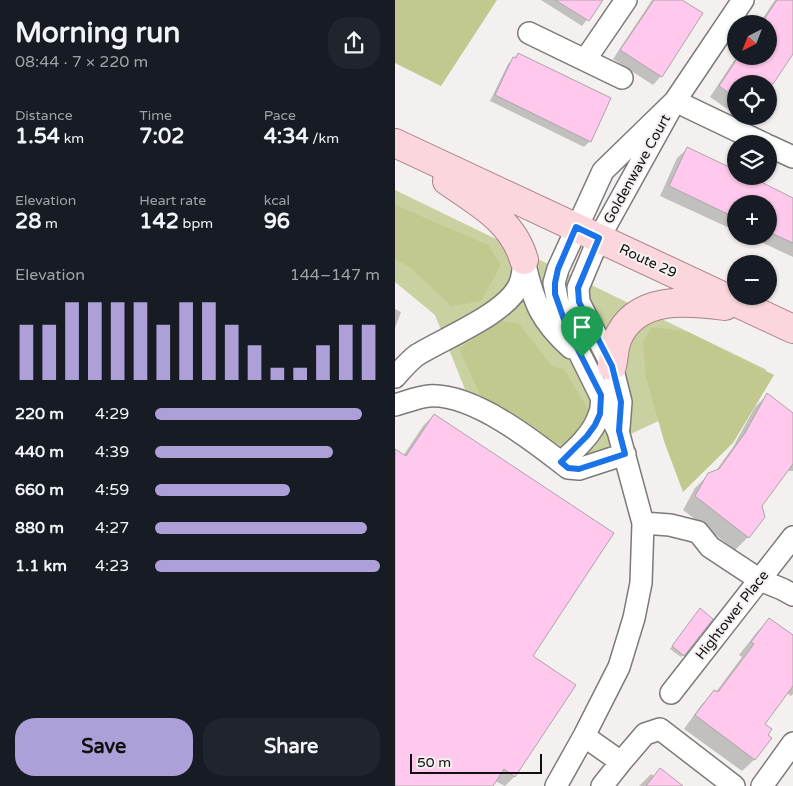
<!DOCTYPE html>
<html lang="en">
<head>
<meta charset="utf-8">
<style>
  body { margin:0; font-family:"Varela Round",sans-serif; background:#20242c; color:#f1f3f6; height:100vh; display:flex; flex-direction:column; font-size:19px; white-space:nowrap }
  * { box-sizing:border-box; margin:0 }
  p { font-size:16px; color:#9ea1a6 }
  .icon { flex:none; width:28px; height:28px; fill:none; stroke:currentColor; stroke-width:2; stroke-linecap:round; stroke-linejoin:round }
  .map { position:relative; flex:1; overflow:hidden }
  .side { display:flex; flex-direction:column; background:#171b24; width:395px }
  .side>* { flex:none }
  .needle { width:32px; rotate:222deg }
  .buttons { position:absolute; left:332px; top:15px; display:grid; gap:10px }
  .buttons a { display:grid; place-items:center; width:50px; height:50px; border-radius:50%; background:#171b24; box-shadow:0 1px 4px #0004; font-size:25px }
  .scale { position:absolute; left:15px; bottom:12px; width:132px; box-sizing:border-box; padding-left:5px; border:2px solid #111010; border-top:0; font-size:14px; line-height:18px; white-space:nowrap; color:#111010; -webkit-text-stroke:4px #f3f0ef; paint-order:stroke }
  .pin { position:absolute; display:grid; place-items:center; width:42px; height:42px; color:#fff; margin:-51px -21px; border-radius:50% 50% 50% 0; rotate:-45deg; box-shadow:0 0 5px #0007 }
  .pin .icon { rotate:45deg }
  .round { display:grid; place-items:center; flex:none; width:52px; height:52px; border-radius:20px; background:#20242c }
  .head { display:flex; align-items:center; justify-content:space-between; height:85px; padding:0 15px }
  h1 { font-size:28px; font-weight:700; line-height:38px }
  .figures { display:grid; grid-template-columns:repeat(3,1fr); gap:8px; height:85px; padding:5px 15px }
  .figures div { display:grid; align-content:center }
  .figures b { font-size:21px; font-weight:700 }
  .figures small { font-size:14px; font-weight:400 }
  .figures p { font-size:14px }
  .chart { height:140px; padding:10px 15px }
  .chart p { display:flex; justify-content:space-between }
  .chart svg { width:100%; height:90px; margin-top:5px; stroke:#ada0d8; stroke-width:6 }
  .action { display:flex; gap:10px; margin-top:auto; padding:10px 15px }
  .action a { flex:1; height:58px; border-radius:20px; background:#ada0d8; color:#111; font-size:20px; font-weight:700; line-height:58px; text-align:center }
  .action a+a { background:#20242c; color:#f1f3f6 }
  ul { padding:0 15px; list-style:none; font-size:16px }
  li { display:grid; grid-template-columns:80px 60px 1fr; align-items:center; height:38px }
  li i { height:12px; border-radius:6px; background:#ada0d8 }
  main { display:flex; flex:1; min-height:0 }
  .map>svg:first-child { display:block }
  .green { fill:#cad1a0 }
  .forest { fill:#c1c98f }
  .shadow { fill:#0003 }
  .building { fill:#ffc8ec; stroke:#a9a6a8 }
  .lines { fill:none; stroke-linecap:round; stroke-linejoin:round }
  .minor-casing { stroke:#7d7a79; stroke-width:24 }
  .primary-casing { stroke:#a88086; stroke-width:30 }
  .minor { stroke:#fff; stroke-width:21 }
  .primary { stroke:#fbd7dd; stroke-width:28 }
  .route-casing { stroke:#fff; stroke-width:10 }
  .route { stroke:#1a73e8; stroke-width:6 }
  .labels { text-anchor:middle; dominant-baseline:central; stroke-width:4; stroke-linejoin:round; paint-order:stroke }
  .street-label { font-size:14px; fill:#111010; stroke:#f3f0ef }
</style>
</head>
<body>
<main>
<section class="side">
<div class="head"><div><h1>Morning run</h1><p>08:44 · 7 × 220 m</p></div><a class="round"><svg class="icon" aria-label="share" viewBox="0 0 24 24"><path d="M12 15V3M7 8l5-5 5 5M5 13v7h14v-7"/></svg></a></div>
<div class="figures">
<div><p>Distance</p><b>1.54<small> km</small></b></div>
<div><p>Time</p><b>7:02</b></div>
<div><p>Pace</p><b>4:34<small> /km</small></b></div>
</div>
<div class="figures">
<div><p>Elevation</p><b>28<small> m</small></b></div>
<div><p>Heart rate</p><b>142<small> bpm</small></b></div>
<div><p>kcal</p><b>96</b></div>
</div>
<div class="chart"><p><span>Elevation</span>144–147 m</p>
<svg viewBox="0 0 160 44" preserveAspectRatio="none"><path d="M5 44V17M15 44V17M25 44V6M35 44V6M45 44V6M55 44V6M65 44V17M75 44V6M85 44V6M95 44V17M105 44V27M115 44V38M125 44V38M135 44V27M145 44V17M155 44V17"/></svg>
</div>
<ul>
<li><b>220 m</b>4:29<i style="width:92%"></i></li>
<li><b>440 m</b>4:39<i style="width:79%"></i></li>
<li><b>660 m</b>4:59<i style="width:60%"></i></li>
<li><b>880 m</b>4:27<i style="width:94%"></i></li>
<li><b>1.1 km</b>4:23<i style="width:100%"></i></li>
</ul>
<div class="action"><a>Save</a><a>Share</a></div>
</section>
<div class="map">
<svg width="398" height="786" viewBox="0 0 398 786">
  <rect width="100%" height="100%" fill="#f3f0ef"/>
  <path class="green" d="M 0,190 L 372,370 L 223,440 L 184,469 L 76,404 L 40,315 L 0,282 Z"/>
  <path class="forest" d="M 0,0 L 102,0 L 46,86 L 0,63 Z
    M 0,205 L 93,245 L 106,265 L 86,301 L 56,306 L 17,269 L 0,259 Z
    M 106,321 L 124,324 L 157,366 L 169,369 L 197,416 L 172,446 L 148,439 L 86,397 L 64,349 Z
    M 257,327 L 293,332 L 379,375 L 338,443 L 288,492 L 269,441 L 251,377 L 248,342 Z"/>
  <path class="shadow" d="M 146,0 L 207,0 L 187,26 Z
    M 257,0 L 285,0 L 306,14 L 266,76 L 258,85 L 218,59 Z
    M 380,0 L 398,0 L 398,51 L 374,87 L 374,84 L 341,84 L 341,115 L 315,97 L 342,56 L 374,56 L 374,24 L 364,24 Z
    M 123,54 L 214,98 L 195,141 L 189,147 L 95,101 L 113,64 Z
    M 343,116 L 352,116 L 348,120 Z
    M 292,149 L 341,172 L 341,176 L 398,200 L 398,257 L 353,236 L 374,236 L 374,204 L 341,204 L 341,231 L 265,196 L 282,158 Z
    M 0,309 L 6,312 L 0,328 Z
    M 372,395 L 398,415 L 398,471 L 391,471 L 365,506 L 368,517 L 353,537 L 340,550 L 288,510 L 300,488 L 313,475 L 320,472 L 338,447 L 360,407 Z
    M 39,415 L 136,657 L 120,776 L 110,786 L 100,781 L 97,786 L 0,786 L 0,451 L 8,456 L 28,426 Z
    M 303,612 L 288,655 L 286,657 L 275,649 Z
    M 374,619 L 398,637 L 398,694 L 396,696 L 392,693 L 368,724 L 360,759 L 347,771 L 289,729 L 307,704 L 320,692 L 321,692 L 347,657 L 344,655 L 362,632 Z
    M 265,770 L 286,786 L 244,786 L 256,774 L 259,776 Z"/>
  <path class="building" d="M 160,0 L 208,0 L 194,21 Z
    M 259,0 L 287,0 L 308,13 L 267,77 L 225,50 Z
    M 382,0 L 398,0 L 398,54 L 378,84 L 341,84 L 341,98 L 324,86 L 344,56 L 374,56 L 374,24 L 366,24 Z
    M 123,53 L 216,98 L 196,142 L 100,95 L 118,57 L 121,58 Z
    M 292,147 L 334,167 L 334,168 L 341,172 L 341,176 L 354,176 L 398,198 L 398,243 L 374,232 L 374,204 L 341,204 L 341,218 L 274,186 Z
    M 372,393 L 398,413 L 398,464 L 367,506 L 370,517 L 354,538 L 300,496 L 313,473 L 324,469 L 350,433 Z
    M 39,414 L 219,533 L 138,656 L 181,685 L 120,777 L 109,769 L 98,786 L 0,786 L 0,449 L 11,456 Z
    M 305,608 L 318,619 L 289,656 L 277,646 Z
    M 374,618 L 398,635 L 398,686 L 370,724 L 377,729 L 373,735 L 377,738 L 360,760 L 300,715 L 319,690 L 323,692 L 359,644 L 356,642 Z
    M 265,768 L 288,786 L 251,786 Z"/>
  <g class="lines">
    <g class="minor-casing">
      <path id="minor" d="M 134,33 L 227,78
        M 190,60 L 231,0
        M 280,101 L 370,144
        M 374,146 L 398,157
        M 130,265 C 139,303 146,321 176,348
        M 0,377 C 7,369 14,361 22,355 C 49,338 114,313 125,283 C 128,276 128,268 129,260
        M 0,405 C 11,402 23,397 34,396 C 78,393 140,442 173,468 L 184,469 L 230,454
        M 224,428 L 226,402 L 217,366 L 184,302 L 183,288 L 204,238 L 280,101 L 348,0
        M 166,462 C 180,450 198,434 204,415 C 207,409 206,402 207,395
        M 248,523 L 275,525 L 303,532 L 315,547 L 365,580 L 387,589 L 398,595
        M 276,693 L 398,537
        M 189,736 L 226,762
        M 161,786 L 189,736 L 224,667 L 239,618 L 246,583 L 248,523 L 223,431 L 172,328 L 164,308 L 159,283 L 163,269 L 208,171 L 280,101
        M 207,786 L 226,762 L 250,734 L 265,729 L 339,786
        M 367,786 L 398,743"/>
    </g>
    <g class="primary-casing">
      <path id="primary" d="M 0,143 L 398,329
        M 52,181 C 84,203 118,221 129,260
        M 217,366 C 219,358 219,348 222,340 C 240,295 292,301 330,306"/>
    </g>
    <use href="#minor" class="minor"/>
    <use href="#primary" class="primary"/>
  </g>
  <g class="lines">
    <g class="route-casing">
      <path id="route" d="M 181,227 L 204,238 L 183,288 L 184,302 L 217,366 L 226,402 L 224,431 L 230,454 L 184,469 L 173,468 L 166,462 L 192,436 L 200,425 L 205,414 L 206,395 L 172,328 L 160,294 L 160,283 L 163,269 Z"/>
    </g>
    <use href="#route" class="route"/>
  </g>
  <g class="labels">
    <g class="street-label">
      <text transform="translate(242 169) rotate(-61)">Goldenwave Court</text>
      <text transform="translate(253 261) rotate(25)">Route 29</text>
      <text transform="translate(337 615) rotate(-52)">Hightower Place</text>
    </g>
  </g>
</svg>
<div class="buttons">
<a><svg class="needle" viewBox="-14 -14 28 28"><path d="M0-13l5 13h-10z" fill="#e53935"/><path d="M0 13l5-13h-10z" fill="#9ea1a6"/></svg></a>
<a><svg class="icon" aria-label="locate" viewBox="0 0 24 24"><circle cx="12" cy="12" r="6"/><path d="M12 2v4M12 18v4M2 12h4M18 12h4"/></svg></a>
<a><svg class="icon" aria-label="layers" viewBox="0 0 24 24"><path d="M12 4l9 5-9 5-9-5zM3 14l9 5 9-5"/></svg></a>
<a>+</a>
<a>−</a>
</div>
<div class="scale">50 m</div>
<div class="pin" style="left:187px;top:357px;background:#1e9e55"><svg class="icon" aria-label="arrive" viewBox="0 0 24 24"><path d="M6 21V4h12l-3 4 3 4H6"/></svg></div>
</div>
</main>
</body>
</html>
